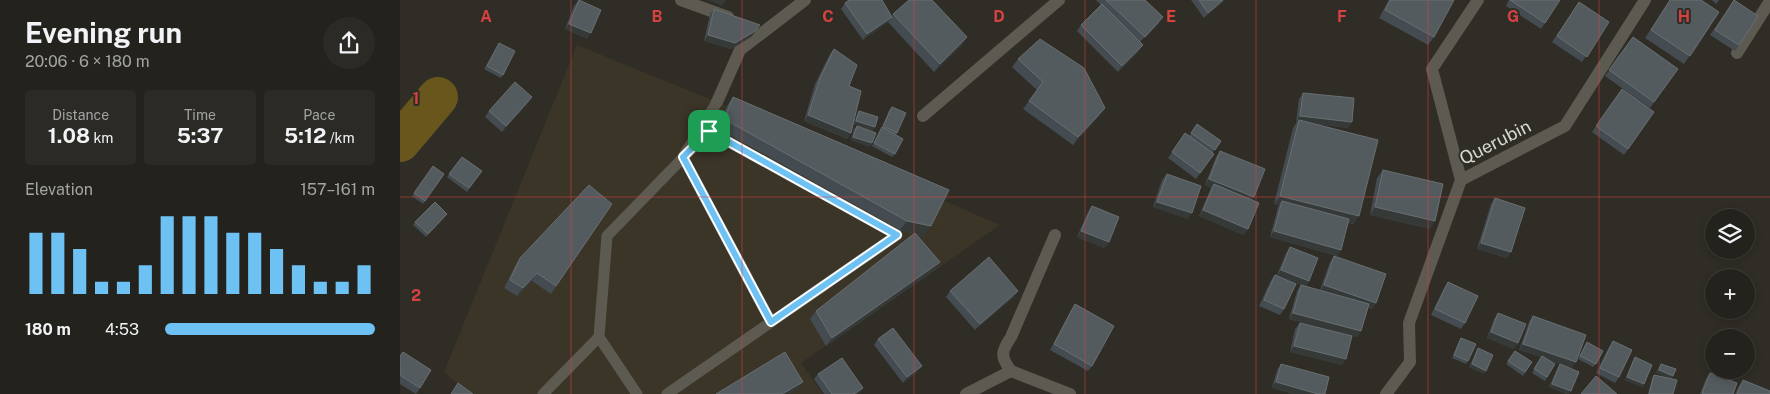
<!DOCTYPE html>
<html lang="en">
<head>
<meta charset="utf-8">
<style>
  body { margin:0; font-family:"Public Sans",sans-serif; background:#2b2a25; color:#f1f3f6; height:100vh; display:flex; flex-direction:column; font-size:19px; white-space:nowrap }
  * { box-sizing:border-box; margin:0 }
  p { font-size:16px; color:#a3a4a3 }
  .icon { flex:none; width:28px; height:28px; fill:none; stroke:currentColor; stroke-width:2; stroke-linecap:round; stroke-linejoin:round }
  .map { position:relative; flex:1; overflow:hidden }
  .panel { display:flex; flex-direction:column; background:#23221c; width:400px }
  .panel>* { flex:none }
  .fabs { position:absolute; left:1305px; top:209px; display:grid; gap:10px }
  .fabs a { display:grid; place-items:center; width:50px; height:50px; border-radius:50%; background:#23221c; box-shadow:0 2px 8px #0003,0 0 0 1px #403f3b; font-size:25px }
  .pin { position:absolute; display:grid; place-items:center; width:42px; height:42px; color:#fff; margin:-21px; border-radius:10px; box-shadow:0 2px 8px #0006 }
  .round { display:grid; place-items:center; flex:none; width:52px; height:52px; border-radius:26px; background:#2b2a25 }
  .summary { display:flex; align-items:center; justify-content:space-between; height:85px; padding:0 25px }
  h1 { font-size:28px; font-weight:700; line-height:38px }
  .figures { display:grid; grid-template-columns:repeat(3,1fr); gap:8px; height:85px; padding:5px 25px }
  .figures div { display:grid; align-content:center; border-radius:5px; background:#2b2a25; text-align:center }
  .figures b { font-size:21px; font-weight:700 }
  .figures small { font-size:14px; font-weight:400 }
  .figures p { font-size:14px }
  .chart { height:140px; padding:10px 25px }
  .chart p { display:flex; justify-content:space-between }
  .chart svg { width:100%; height:90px; margin-top:5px; stroke:#6dc2f3; stroke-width:6 }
  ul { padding:0 25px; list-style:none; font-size:16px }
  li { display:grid; grid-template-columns:80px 60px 1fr; align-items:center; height:38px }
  li i { height:12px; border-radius:6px; background:#6dc2f3 }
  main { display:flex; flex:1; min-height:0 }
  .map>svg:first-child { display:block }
  .built { fill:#3a3527 }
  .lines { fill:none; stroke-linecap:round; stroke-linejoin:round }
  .river { stroke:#68561c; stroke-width:40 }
  .service { stroke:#5d5a52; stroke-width:11 }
  .minor { stroke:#5d5a52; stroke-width:12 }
  .wall { fill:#444c51 }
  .shaded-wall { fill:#353a39 }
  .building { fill:#545b5f; stroke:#696f71 }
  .route-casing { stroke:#fff; stroke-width:10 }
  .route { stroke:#6dc2f3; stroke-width:6 }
  .grid { fill:none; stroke:#d64242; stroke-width:1; stroke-opacity:0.55 }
  .labels { text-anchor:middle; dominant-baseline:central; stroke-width:4; stroke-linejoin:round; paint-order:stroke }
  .street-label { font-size:18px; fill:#d8d7d2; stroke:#2f2d25 }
  .grid-label { font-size:16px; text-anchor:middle; font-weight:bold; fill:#d64242; stroke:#2f2d25; stroke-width:4; stroke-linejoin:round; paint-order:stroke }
</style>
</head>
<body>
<main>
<section class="panel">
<div class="summary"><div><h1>Evening run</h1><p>20:06 · 6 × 180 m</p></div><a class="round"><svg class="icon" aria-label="share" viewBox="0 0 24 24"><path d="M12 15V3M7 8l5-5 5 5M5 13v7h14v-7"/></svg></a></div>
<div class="figures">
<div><p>Distance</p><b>1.08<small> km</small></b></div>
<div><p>Time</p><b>5:37</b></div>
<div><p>Pace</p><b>5:12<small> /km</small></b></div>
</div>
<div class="chart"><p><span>Elevation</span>157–161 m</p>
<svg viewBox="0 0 160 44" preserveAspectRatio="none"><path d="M5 44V14M15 44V14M25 44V22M35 44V38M45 44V38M55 44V30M65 44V6M75 44V6M85 44V6M95 44V14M105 44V14M115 44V22M125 44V30M135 44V38M145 44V38M155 44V30"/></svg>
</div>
<ul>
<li><b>180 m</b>4:53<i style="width:100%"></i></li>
</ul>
</section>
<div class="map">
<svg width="1370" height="394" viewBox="0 0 1370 394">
  <rect width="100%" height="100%" fill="#2f2d25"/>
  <path class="built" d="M 177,45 L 327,106 L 600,225 L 401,363 L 423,394 L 70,394 L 44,372 Z"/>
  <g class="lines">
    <path class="river" d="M 0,142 L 38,97"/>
    <path class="service" d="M 317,102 L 283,157 L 371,322
      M 143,394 L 199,337
      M 237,394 L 199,337 L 207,236 L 309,131 L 497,235 L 267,394"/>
    <path class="minor" d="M 281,0 L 328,17
      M 1337,53 L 1370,1
      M 317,102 L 340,50 L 405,0
      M 523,116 L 659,0
      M 1061,180 L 1032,69 L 1078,0
      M 611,371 C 600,356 601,352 611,337 L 655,235
      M 566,394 L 611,371 L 670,394
      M 986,394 L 1010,362 L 1009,323 L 1061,180 L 1165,126 L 1245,0"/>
  </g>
  <path class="wall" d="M 179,0 L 187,39 L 165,29 L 174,6 Z
    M 696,0 L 745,0 L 759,23 L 740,42 L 730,32 L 739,51 L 718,72 L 677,31 L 681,25 L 701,5 Z
    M 791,0 L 825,0 L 804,18 Z
    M 989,0 L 1054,0 L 1034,37 L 1028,45 L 979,18 Z
    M 1109,0 L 1160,0 L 1141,29 L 1106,6 Z
    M 1270,0 L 1319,12 L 1284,64 L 1245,38 Z
    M 1312,0 L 1319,0 L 1316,4 Z
    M 1334,0 L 1358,16 L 1335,51 L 1310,35 Z
    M 1179,2 L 1209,22 L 1182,62 L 1152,42 Z
    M 445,3 L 492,17 L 493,14 L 567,37 L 562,45 L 534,72 L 488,22 L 463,40 L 441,9 Z
    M 314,9 L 356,31 L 351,37 L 331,49 L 304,41 L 310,14 Z
    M 1233,37 L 1278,69 L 1250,108 L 1205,76 Z
    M 99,43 L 103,75 L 101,78 L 84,69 Z
    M 434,49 L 449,86 L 451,133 L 447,139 L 404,121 L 415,84 L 430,54 Z
    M 618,59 L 705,108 L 699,116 L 673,145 L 623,109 L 637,90 L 612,67 Z
    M 1222,89 L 1254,112 L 1224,155 L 1192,132 Z
    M 903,93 L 948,128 L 916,124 L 954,224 L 948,223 L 941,250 L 937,256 L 870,237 L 878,207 L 879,205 L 874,204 L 893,128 L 897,122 L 896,122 L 899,99 Z
    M 132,97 L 128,103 L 102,132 L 85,117 L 89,111 Z
    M 333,97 L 549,190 L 524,236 L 516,234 L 540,262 L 535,270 L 426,346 L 410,319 L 416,311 L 515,234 L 500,230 L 317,128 L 327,106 Z
    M 492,107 L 497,133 L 496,135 L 495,154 L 492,157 L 472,146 L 481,130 L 489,110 Z
    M 459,111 L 473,131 L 454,124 L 457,114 Z
    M 797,124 L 821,141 L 812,153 L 814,154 L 796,179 L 768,158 L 785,133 L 789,136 Z
    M 457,126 L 470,147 L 451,140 L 454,129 Z
    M 820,151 L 854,197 L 852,200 L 848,229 L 844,235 L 799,216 L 811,188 L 805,185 L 816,157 Z
    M 62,157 L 82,171 L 67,192 L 47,177 Z
    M 33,166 L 44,174 L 23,204 L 12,196 Z
    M 983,170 L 1030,229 L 970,215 L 977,178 Z
    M 767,174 L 788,219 L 753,207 L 762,180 Z
    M 1095,198 L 1111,252 L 1107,258 L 1077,249 L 1091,204 Z
    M 212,204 L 151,294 L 132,281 L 117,296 L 104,288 L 115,266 L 120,258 Z
    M 692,206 L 709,242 L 704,248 L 677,237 L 688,212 Z
    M 47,214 L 26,237 L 13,225 L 15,222 Z
    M 890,247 L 909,281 L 906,286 L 920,290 L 930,262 L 934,256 L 972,309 L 968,308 L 961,331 L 957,337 L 889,319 L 897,291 L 901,285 L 886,279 L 884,309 L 880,315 L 859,306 L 871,280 L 875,275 L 877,275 L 886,253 Z
    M 1048,282 L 1065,323 L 1061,329 L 1031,315 L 1044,288 Z
    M 550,291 L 614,297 L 575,330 L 546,297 Z
    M 675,304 L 692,366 L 688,371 L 650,350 L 671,310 Z
    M 1098,313 L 1114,349 L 1087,338 L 1094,319 Z
    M 1133,316 L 1172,368 L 1148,360 L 1155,364 L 1145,381 L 1132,373 L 1141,357 L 1119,350 L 1129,322 Z
    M 900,323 L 942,365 L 890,352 L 895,329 Z
    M 1061,338 L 1068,361 L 1066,364 L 1052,358 L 1059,341 Z
    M 478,339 L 517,372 L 503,383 L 474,345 Z
    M 1213,341 L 1219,377 L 1215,383 L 1196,373 L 1209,347 Z
    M 1187,342 L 1196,364 L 1193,367 L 1178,359 Z
    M 1078,348 L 1084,374 L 1069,367 L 1076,352 Z
    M 1115,351 L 1132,362 L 1123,376 L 1106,364 Z
    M 0,356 L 20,388 L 16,394 L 0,384 Z
    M 1235,357 L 1244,384 L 1242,387 L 1225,380 L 1233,360 Z
    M 881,364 L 925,394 L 893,394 L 872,388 L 877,370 Z
    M 1160,364 L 1169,394 L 1167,394 L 1149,387 L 1158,367 Z
    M 1261,364 L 1273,376 L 1271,379 L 1273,394 L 1248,394 L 1252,378 L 1254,375 L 1269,378 L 1256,373 L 1259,367 Z
    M 1310,373 L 1333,394 L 1300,394 L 1306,379 Z
    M 418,374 L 459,394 L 424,394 L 414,379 Z
    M 1343,380 L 1370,394 L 1335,394 L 1339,386 Z"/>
  <path class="shaded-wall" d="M 308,0 L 326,0 L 322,6 Z
    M 823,0 L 825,0 L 804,18 L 808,13 Z
    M 492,17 L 488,22 L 463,40 L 467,34 Z
    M 763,17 L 759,23 L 740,42 L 745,37 Z
    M 169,24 L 191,33 L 187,39 L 165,29 Z
    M 360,25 L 351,37 L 331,49 L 304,41 L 308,35 Z
    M 567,37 L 562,45 L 534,72 L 540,64 Z
    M 743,45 L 739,51 L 718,72 L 722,66 Z
    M 132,97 L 128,103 L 102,132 L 106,126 Z
    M 705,108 L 699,116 L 673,145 L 678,137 Z
    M 408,115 L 451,133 L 447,139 L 404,121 Z
    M 900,116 L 952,122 L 948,128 L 898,122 L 899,120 L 896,122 Z
    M 456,121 L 475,127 L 473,131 L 454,124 Z
    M 453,137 L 472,143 L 470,147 L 451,140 Z
    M 809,179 L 854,197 L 850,203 L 814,184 L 811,188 L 805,185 Z
    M 880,196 L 959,216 L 954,224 L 881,205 L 882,201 L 879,205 L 874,204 Z
    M 757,202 L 792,213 L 788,219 L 753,207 Z
    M 975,207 L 1035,221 L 1030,229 L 970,215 Z
    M 803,210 L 848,229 L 844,235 L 799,216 Z
    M 507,221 L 531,226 L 524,236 L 500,230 Z
    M 681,231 L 709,242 L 704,248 L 677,237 Z
    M 874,231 L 941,250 L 937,256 L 870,237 Z
    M 1081,243 L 1111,252 L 1107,258 L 1077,249 Z
    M 540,262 L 535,270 L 426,346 L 432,338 Z
    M 881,270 L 909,281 L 905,287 L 877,276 Z
    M 137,273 L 132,281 L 117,296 L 123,288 Z
    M 924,285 L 976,303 L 972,309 L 920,291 Z
    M 618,291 L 614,297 L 575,330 L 580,324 Z
    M 893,313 L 961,331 L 957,337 L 889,319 Z
    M 1091,332 L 1118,343 L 1114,349 L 1087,338 Z
    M 1123,344 L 1176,362 L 1172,368 L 1119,350 Z
    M 894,346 L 946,359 L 942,365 L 890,352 Z
    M 1072,364 L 1086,371 L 1084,374 L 1069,367 Z
    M 522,366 L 517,372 L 503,383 L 507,377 Z
    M 1259,370 L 1273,376 L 1271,379 L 1256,373 Z
    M 1227,377 L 1244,384 L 1242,387 L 1225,380 Z
    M 403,382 L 397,390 L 390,394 L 382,394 Z
    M 876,382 L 918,394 L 893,394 L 872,388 Z
    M 1152,384 L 1171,391 L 1169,394 L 1167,394 L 1149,387 Z
    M 463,388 L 459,394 L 454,394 Z"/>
  <path class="building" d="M 179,0 L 201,10 L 191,33 L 169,24 Z
    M 449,0 L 482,0 L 492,17 L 467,34 L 445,3 Z
    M 509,0 L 532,0 L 567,37 L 540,64 L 493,14 Z
    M 706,0 L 745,0 L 763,17 L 745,37 Z
    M 799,0 L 823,0 L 808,13 Z
    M 990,0 L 1054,0 L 1034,37 L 985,10 Z
    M 1110,0 L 1160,0 L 1145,23 Z
    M 1270,0 L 1301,0 L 1319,12 L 1290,56 L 1251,30 Z
    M 1334,0 L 1358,16 L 1339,45 L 1315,30 Z
    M 1179,2 L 1209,22 L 1187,57 L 1157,36 Z
    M 702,4 L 743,45 L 722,66 L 681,25 Z
    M 314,9 L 360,25 L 355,31 L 335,43 L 308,35 Z
    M 1233,37 L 1278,69 L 1254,102 L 1209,70 Z
    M 640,39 L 684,68 L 705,108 L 678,137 L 629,101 L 643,82 L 618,59 Z
    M 99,43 L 115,51 L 103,75 L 87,66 Z
    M 434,49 L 457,65 L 449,86 L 461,91 L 451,133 L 408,115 L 420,78 Z
    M 115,82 L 132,97 L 106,126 L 89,111 Z
    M 1222,89 L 1254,112 L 1228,149 L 1196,126 Z
    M 903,93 L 954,98 L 952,122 L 900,116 Z
    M 333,97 L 549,190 L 531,226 L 507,221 L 324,119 Z
    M 492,107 L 506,113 L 497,133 L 483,126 Z
    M 459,111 L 478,117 L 475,127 L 456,121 Z
    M 899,120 L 978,140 L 959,216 L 880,196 Z
    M 797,124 L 821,141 L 815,150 L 791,133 Z
    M 457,126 L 476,133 L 472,143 L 453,137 Z
    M 482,127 L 503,139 L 495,154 L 474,143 Z
    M 785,133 L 814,154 L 800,173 L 772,152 Z
    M 820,151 L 865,169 L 854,197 L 809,179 Z
    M 62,157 L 82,171 L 69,188 L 49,174 Z
    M 33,166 L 44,174 L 25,201 L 14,193 Z
    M 983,170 L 1043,184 L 1035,221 L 975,207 Z
    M 767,174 L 801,186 L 792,213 L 757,202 Z
    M 814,184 L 859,203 L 848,229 L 803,210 Z
    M 189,185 L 212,204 L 156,286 L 137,273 L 123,288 L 110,280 L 120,258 Z
    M 1095,198 L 1125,208 L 1111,252 L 1081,243 Z
    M 882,201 L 949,219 L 941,250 L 874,231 Z
    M 35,202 L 47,214 L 28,234 L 15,222 Z
    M 692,206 L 719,217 L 709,242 L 681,231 Z
    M 515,233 L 540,262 L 432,338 L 416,311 Z
    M 890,247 L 918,258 L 909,281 L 881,270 Z
    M 934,256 L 986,274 L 976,303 L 924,285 Z
    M 589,257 L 618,291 L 580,324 L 550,291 Z
    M 875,275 L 896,284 L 884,309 L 864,300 Z
    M 1048,282 L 1078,296 L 1065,323 L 1035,309 Z
    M 901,285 L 969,304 L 961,331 L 893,313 Z
    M 675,304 L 714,326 L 692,366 L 654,344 Z
    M 1098,313 L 1126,324 L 1118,343 L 1091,332 Z
    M 1133,316 L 1186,335 L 1176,362 L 1123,344 Z
    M 900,323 L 952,336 L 946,359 L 894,346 Z
    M 493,328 L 522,366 L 507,377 L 478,339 Z
    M 1061,338 L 1076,344 L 1068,361 L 1054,355 Z
    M 1213,341 L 1232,350 L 1219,377 L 1200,368 Z
    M 1187,342 L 1203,351 L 1196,364 L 1180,356 Z
    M 1078,348 L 1093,355 L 1086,371 L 1072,364 Z
    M 1115,351 L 1132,362 L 1125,372 L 1108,361 Z
    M 3,352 L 31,370 L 20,388 L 0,375 L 0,356 Z
    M 385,352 L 403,382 L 382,394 L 316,394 Z
    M 1142,356 L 1155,364 L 1147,377 L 1134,369 Z
    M 1235,357 L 1252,365 L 1244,384 L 1227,377 Z
    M 442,358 L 463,388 L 454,394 L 432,394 L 418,374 Z
    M 881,364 L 929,377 L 925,394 L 918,394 L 876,382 Z
    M 1160,364 L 1179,372 L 1171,391 L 1152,384 Z
    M 1261,364 L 1276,369 L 1273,376 L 1259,370 Z
    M 1310,373 L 1337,383 L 1333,394 L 1304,394 L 1302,393 Z
    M 1254,375 L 1277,380 L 1273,394 L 1249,394 Z
    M 1196,376 L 1217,394 L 1181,394 Z
    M 1343,380 L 1370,391 L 1370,394 L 1337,394 Z
    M 58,383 L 73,394 L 51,394 Z"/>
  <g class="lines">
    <g class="route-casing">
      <path id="route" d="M 309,131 L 497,235 L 371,322 L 283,157 Z"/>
    </g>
    <use href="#route" class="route"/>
  </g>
  <path class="grid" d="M 171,0 L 171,394M 342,0 L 342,394M 514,0 L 514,394M 685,0 L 685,394M 856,0 L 856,394M 1028,0 L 1028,394M 1199,0 L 1199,394M 0,197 L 1370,197"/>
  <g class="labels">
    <g class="street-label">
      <text transform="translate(1095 142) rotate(-27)">Querubin</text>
    </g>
  </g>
  <g class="grid-label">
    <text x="86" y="22">A</text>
    <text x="257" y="22">B</text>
    <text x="428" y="22">C</text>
    <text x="599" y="22">D</text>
    <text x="771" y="22">E</text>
    <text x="942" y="22">F</text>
    <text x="1113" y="22">G</text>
    <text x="1284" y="22">H</text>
    <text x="16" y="104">1</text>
    <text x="16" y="301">2</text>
  </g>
</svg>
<div class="fabs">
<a><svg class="icon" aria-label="layers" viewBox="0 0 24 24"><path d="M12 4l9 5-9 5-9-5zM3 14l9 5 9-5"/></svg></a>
<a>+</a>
<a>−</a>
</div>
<div class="pin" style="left:309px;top:131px;background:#1e9e55"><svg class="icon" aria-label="arrive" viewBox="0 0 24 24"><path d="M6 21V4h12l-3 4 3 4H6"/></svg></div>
</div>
</main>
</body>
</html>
